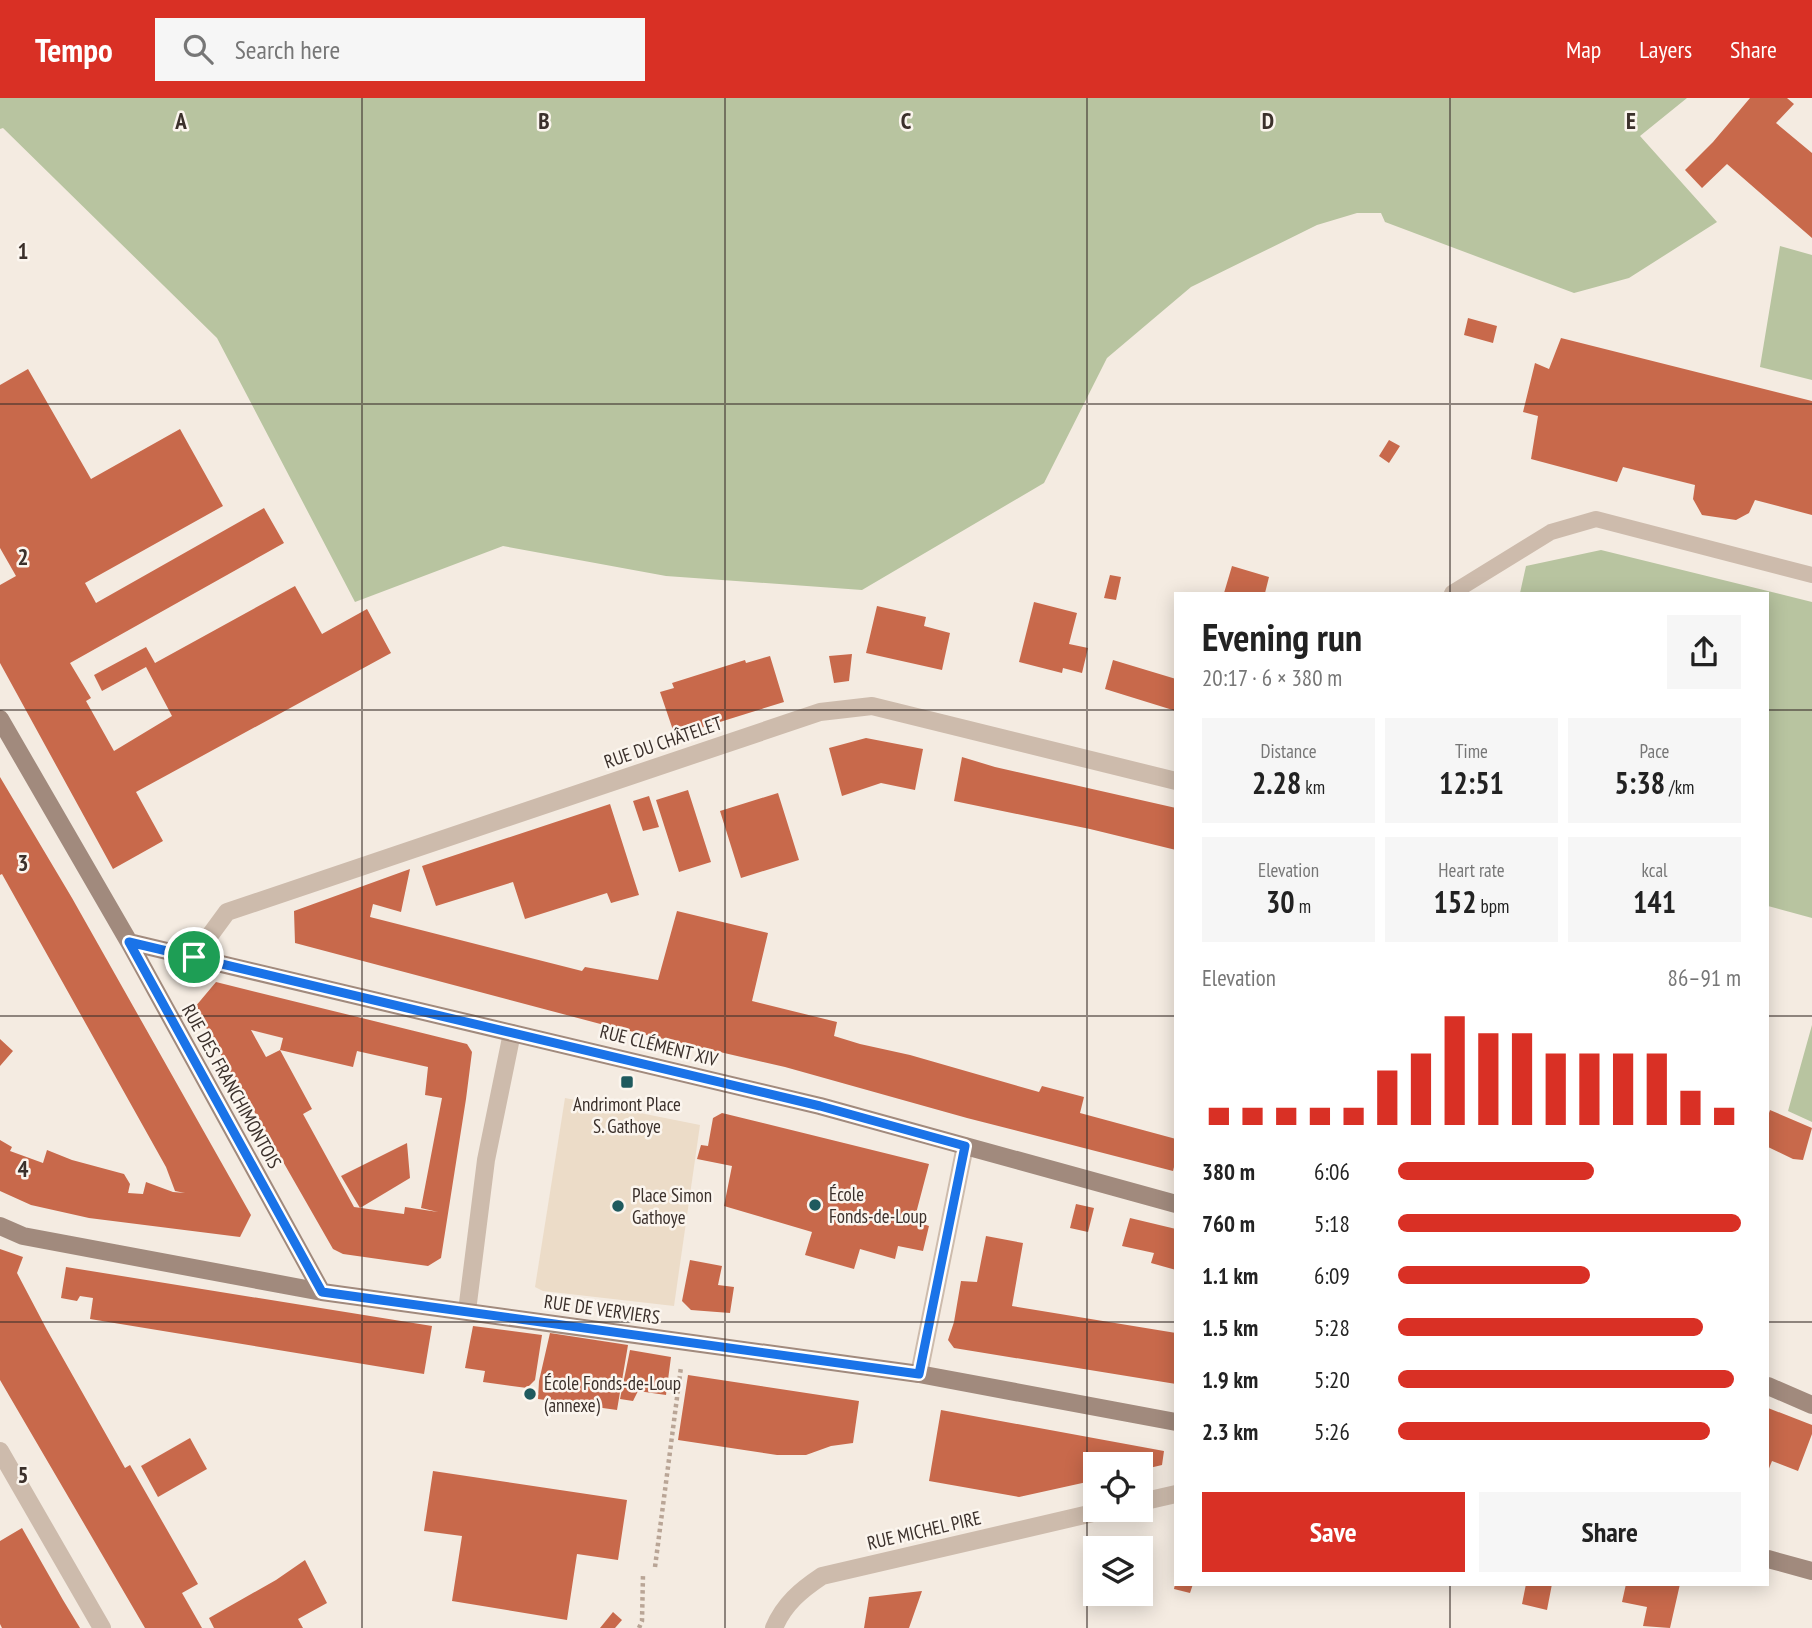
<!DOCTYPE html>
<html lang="en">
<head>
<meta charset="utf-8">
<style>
  body { margin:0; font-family:"PT Sans Narrow",sans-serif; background:#f6f6f6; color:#222; height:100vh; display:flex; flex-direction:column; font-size:26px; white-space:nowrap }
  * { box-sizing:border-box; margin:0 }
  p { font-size:23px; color:#767676 }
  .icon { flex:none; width:38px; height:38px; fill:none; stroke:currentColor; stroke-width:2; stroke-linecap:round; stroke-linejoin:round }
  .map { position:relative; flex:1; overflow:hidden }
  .drawer { position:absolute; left:1174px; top:494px; width:595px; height:994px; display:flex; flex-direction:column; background:#fff; border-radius:0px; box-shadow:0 4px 18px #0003 }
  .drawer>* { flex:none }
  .buttons { position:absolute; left:1083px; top:1354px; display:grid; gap:14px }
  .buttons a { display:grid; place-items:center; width:70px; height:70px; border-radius:0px; background:#fff; box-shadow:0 4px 18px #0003; font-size:35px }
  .pin { position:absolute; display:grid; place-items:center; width:60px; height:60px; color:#fff; margin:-30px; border:4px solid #fff; border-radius:50%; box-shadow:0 2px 7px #0007 }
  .round { display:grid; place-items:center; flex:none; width:74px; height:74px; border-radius:0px; background:#f6f6f6 }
  .overview { display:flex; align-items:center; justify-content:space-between; height:119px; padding:0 28px }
  h1 { font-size:38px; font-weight:600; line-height:52px }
  .figures { display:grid; grid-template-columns:repeat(3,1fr); gap:10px; height:119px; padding:7px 28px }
  .figures div { display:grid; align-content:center; border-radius:0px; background:#f6f6f6; text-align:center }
  .figures b { font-size:30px; font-weight:600 }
  .figures small { font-size:19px; font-weight:400 }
  .figures p { font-size:19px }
  .chart { height:196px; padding:14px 28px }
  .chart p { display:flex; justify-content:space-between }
  .chart svg { width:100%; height:126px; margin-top:7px; stroke:#d93025; stroke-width:6 }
  .button { display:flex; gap:14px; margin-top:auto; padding:14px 28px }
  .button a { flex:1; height:80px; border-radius:0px; background:#d93025; color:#fff; font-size:28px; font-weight:600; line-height:80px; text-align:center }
  .button a+a { background:#f6f6f6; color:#222 }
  ul { padding:0 28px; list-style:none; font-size:23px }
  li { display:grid; grid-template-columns:112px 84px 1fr; align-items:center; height:52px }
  li i { height:18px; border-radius:9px; background:#d93025 }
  header { display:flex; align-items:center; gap:42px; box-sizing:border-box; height:98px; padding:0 35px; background:#d93025; color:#fff }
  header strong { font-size:33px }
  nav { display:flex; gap:38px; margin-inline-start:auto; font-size:24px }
  .search { width:490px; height:63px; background:#f6f6f6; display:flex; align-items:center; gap:18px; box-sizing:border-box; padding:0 24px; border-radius:0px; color:#767676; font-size:26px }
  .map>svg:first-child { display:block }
  .green { fill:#b8c4a0 }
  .plaza { fill:#ecdcc8 }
  .building { fill:#c8694b; fill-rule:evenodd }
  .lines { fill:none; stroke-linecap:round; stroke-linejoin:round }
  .path { stroke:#b9a596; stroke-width:4.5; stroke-dasharray:3.5 3.5; stroke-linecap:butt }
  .lane { stroke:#cdbbac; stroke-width:16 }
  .street { stroke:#cdbbac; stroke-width:18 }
  .secondary { stroke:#a18a7d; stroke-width:18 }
  .route-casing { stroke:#fff; stroke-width:14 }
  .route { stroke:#1a73e8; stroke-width:9 }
  .grid { fill:none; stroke:#3b302b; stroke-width:2; stroke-opacity:0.55 }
  .poi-dot { fill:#1f5a5e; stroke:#fbf5ee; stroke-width:2.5 }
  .labels { text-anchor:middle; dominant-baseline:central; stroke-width:5; stroke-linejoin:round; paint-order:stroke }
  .street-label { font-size:19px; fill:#3b302b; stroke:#fbf5ee }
  .poi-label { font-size:19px; fill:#3b302b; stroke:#fbf5ee; text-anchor:start }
  .grid-label { font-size:23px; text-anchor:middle; font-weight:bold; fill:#3b302b; stroke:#fbf5ee; stroke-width:5; stroke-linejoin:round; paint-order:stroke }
</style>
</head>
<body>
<header>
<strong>Tempo</strong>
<div class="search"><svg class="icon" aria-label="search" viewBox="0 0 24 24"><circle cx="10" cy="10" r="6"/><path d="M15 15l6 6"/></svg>Search here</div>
<nav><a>Map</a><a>Layers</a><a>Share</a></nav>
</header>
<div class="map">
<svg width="1812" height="1530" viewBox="0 0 1812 1530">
  <rect width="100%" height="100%" fill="#f4ebe1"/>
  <path class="green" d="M 0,0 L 1687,0 L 1640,38 L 1717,124 L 1629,180 L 1574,195 L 1385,124 L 1381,115 L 1357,115 L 1317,127 L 1191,189 L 1107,260 L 1044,385 L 862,492 L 666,478 L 503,448 L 355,504 L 217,240 L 3,30 L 0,31 Z
    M 1780,148 L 1812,157 L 1812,282 L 1760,269 Z
    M 1601,452 L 1812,504 L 1812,820 L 1768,808 L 1768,495 L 1520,495 L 1526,468 Z
    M 1812,927 L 1812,1024 L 1788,1013 Z"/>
  <path class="plaza" d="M 565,1000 L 700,1027 L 674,1208 L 543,1193 L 535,1189 Z"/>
  <path class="building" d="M 1750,0 L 1787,0 L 1794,6 L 1776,25 L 1812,55 L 1812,140 L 1727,66 L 1702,90 L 1685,72 L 1713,44 Z
    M 1468,220 L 1497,228 L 1493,245 L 1464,237 Z
    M 1561,240 L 1812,303 L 1812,417 L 1755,402 L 1749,415 L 1736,422 L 1702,417 L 1693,401 L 1695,387 L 1623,369 L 1617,384 L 1531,361 L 1538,318 L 1523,314 L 1535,265 L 1549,271 Z
    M 28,271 L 91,381 L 180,331 L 223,408 L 85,485 L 96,505 L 264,410 L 284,445 L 70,565 L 91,600 L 86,603 L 114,653 L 172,618 L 146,569 L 102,593 L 94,577 L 146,549 L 155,565 L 295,488 L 322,536 L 367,511 L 391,555 L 136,694 L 163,743 L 113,771 L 0,565 L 0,487 L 16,478 L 0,450 L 0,287 Z
    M 1389,342 L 1400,348 L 1389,365 L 1379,358 Z
    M 1232,468 L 1269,479 L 1265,495 L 1224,495 Z
    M 1110,477 L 1121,479 L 1116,502 L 1104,500 Z
    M 1034,504 L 1077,515 L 1069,546 L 1088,550 L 1082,575 L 1063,570 L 1062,575 L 1019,564 Z
    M 877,508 L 926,519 L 924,528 L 950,535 L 942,572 L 866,555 Z
    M 852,556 L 849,583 L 834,585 L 829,558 Z
    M 770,558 L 784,604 L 675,638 L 660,594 L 674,590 L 672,585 L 745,562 L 746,565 Z
    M 1113,562 L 1176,581 L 1176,613 L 1105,591 Z
    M 866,640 L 923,651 L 915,692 L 881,685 L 842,698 L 829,650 Z
    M 962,659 L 995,669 L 1176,710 L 1176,752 L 1090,731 L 954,703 Z
    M 0,679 L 72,800 L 251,1117 L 240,1139 L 89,1120 L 31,1107 L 0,1093 L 0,1042 L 12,1049 L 10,1053 L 43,1065 L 47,1052 L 72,1062 L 124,1076 L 130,1086 L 128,1095 L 143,1096 L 146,1084 L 173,1094 L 185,1095 L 175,1093 L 166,1069 L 2,776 L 0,777 Z
    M 688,692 L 711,764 L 679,774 L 656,702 Z
    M 778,695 L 799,762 L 741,780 L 720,713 Z
    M 649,698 L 659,729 L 643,733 L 633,703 Z
    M 610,706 L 639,797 L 611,805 L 607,795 L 525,821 L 513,784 L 436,808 L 422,768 Z
    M 410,771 L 401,814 L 373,806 L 370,819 L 582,873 L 585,869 L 658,882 L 677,813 L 768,835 L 752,903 L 837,924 L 834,938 L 860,946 L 910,957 L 1039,994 L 1042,988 L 1084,999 L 1080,1015 L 1176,1041 L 1176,1061 L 1173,1073 L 967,1020 L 785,969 L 608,928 L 295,845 L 294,813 Z
    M 216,884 L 467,946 L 472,954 L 466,1001 L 441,1160 L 428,1168 L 343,1156 L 333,1151 L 250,1006 L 248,1007 L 195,909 ZM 251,932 L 283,940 L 280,952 L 266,959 ZM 280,952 L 353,969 L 357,953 L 428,969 L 425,997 L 442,1000 L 421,1110 L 438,1114 L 405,1109 L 404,1116 L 354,1109 L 303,1016 L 312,1011 Z
    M 0,941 L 13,953 L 0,968 Z
    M 1770,1012 L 1812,1030 L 1803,1062 L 1793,1061 L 1768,1049 L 1768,1018 Z
    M 722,1015 L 929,1066 L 914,1123 L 929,1128 L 923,1153 L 898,1148 L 895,1161 L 860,1151 L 854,1171 L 805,1157 L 812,1134 L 724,1108 L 732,1068 L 697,1061 L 701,1047 L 708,1048 L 713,1020 Z
    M 407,1045 L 410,1080 L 360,1110 L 341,1078 Z
    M 1076,1106 L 1094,1110 L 1088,1134 L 1070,1130 Z
    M 1130,1120 L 1176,1131 L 1176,1172 L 1151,1165 L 1154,1155 L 1122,1148 Z
    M 986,1138 L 1023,1145 L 1012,1208 L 1176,1235 L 1176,1286 L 954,1250 L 948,1242 L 954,1224 L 961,1183 L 977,1184 Z
    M 0,1151 L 23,1159 L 17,1175 L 47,1232 L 125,1370 L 130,1367 L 198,1486 L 182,1495 L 202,1530 L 145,1530 L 0,1282 Z
    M 690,1162 L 722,1168 L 718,1187 L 734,1189 L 730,1215 L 691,1212 L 682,1203 Z
    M 66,1169 L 432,1228 L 424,1276 L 90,1221 L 93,1200 L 80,1198 L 77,1203 L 61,1200 Z
    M 473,1228 L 542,1237 L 535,1282 L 527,1290 L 483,1284 L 485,1273 L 465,1270 Z
    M 550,1235 L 628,1247 L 617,1312 L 538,1301 L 539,1283 Z
    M 630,1252 L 671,1259 L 666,1297 L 638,1293 L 633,1303 L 620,1301 Z
    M 688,1277 L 859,1303 L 853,1345 L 831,1348 L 806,1357 L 777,1357 L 678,1342 Z
    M 1768,1310 L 1812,1327 L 1812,1336 L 1798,1373 L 1772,1363 L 1768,1373 Z
    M 941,1312 L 1164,1353 L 1162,1367 L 1141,1372 L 1141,1367 L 1096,1367 L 1096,1382 L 1019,1399 L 929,1383 Z
    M 190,1340 L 207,1371 L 158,1399 L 141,1368 Z
    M 433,1373 L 627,1402 L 618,1462 L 577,1456 L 567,1522 L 452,1503 L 462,1438 L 424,1433 Z
    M 22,1430 L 63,1502 L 80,1530 L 2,1530 L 0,1526 L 0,1443 Z
    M 305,1462 L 327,1505 L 298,1521 L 303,1530 L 214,1530 L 209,1520 L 276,1482 Z
    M 1175,1486 L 1193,1486 L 1190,1495 L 1174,1491 Z
    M 1526,1486 L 1552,1486 L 1547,1512 L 1522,1506 Z
    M 1626,1486 L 1680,1486 L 1670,1530 L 1643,1528 L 1647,1509 L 1622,1504 Z
    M 922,1493 L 909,1530 L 864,1530 L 869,1499 Z
    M 613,1514 L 622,1522 L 615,1530 L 600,1530 Z"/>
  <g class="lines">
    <path class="path" d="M 655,1469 L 681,1269
      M 639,1530 L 642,1523 L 643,1477"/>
    <path class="lane" d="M 1452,495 L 1551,434 L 1596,421 L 1812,477"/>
    <path class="street" d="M 194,859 L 227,814 L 820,614 L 872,608 L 1176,683
      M 467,1213 L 486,1062 L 512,935
      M 919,1276 L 965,1048
      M 0,1353 L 102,1530
      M 1141,1404 L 1176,1396
      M 774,1530 C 784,1506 801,1492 822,1478 L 1106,1412"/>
    <path class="secondary" d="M 0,621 L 129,844 L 322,1194
      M 129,844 L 820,1008 L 1176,1106
      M 0,1128 L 23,1138 L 322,1194 L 919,1276 L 1176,1324
      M 1768,1288 L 1812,1307
      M 1768,1461 L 1812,1473"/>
  </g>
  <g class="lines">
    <g class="route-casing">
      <path id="route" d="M 129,844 L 820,1008 L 965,1048 L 919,1276 L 322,1194 Z"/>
    </g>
    <use href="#route" class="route"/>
  </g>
  <path class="grid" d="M 362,0 L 362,1530M 725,0 L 725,1530M 1087,0 L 1087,1530M 1450,0 L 1450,495M 0,306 L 1812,306M 0,612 L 1176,612M 1768,612 L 1812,612M 0,918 L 1176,918M 1768,918 L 1812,918M 0,1224 L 1176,1224M 1768,1224 L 1812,1224M 1450,1486 L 1450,1530"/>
  <g class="poi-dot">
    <rect x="620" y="977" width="14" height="14" rx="3.5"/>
    <circle cx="815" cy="1107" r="7"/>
    <circle cx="618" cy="1108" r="7"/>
    <circle cx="530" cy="1296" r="7"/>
  </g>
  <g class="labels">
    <g class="street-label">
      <text transform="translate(663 644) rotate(-19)">RUE DU CHÂTELET</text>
      <text transform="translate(659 947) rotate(14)">RUE CLÉMENT XIV</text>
      <text transform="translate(232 988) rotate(61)">RUE DES FRANCHIMONTOIS</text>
      <text transform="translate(602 1211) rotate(8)">RUE DE VERVIERS</text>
      <text transform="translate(924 1432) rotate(-13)">RUE MICHEL PIRE</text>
    </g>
    <g class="poi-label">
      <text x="627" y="1006" text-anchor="middle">Andrimont Place<tspan x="627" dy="22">S. Gathoye</tspan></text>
      <text x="829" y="1096">École<tspan x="829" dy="22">Fonds-de-Loup</tspan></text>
      <text x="632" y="1097">Place Simon<tspan x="632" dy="22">Gathoye</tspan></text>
      <text x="544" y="1285">École Fonds-de-Loup<tspan x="544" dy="22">(annexe)</tspan></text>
    </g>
  </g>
  <g class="grid-label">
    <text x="181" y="31">A</text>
    <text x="544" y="31">B</text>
    <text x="906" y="31">C</text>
    <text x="1268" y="31">D</text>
    <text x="1631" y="31">E</text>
    <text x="23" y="161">1</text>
    <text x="23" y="467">2</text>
    <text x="23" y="773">3</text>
    <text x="23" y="1079">4</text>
    <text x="23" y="1385">5</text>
  </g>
</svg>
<div class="buttons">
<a><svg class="icon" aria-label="locate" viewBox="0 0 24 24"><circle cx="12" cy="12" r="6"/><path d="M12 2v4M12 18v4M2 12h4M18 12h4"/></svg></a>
<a><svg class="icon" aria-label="layers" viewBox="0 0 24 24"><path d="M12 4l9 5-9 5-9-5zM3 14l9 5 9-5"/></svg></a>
</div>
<div class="pin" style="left:194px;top:859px;background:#1e9e55"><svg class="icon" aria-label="arrive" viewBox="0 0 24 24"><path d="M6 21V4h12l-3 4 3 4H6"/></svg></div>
<section class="drawer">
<div class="overview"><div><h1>Evening run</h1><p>20:17 · 6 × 380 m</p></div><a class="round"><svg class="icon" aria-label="share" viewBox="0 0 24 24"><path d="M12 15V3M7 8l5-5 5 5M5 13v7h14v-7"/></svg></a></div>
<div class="figures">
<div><p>Distance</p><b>2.28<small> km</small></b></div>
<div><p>Time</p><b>12:51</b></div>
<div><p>Pace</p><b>5:38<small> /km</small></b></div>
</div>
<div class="figures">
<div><p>Elevation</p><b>30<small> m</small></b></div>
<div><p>Heart rate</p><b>152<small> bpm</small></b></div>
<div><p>kcal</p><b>141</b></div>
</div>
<div class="chart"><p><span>Elevation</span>86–91 m</p>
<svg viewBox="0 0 160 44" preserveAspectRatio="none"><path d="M5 44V38M15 44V38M25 44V38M35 44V38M45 44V38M55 44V25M65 44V19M75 44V6M85 44V12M95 44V12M105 44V19M115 44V19M125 44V19M135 44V19M145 44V32M155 44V38"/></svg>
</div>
<ul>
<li><b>380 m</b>6:06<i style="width:57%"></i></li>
<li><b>760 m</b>5:18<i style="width:100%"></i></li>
<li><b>1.1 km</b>6:09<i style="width:56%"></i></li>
<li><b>1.5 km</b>5:28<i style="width:89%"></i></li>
<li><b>1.9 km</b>5:20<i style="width:98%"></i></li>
<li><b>2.3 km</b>5:26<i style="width:91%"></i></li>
</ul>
<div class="button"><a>Save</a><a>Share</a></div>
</section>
</div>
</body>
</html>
